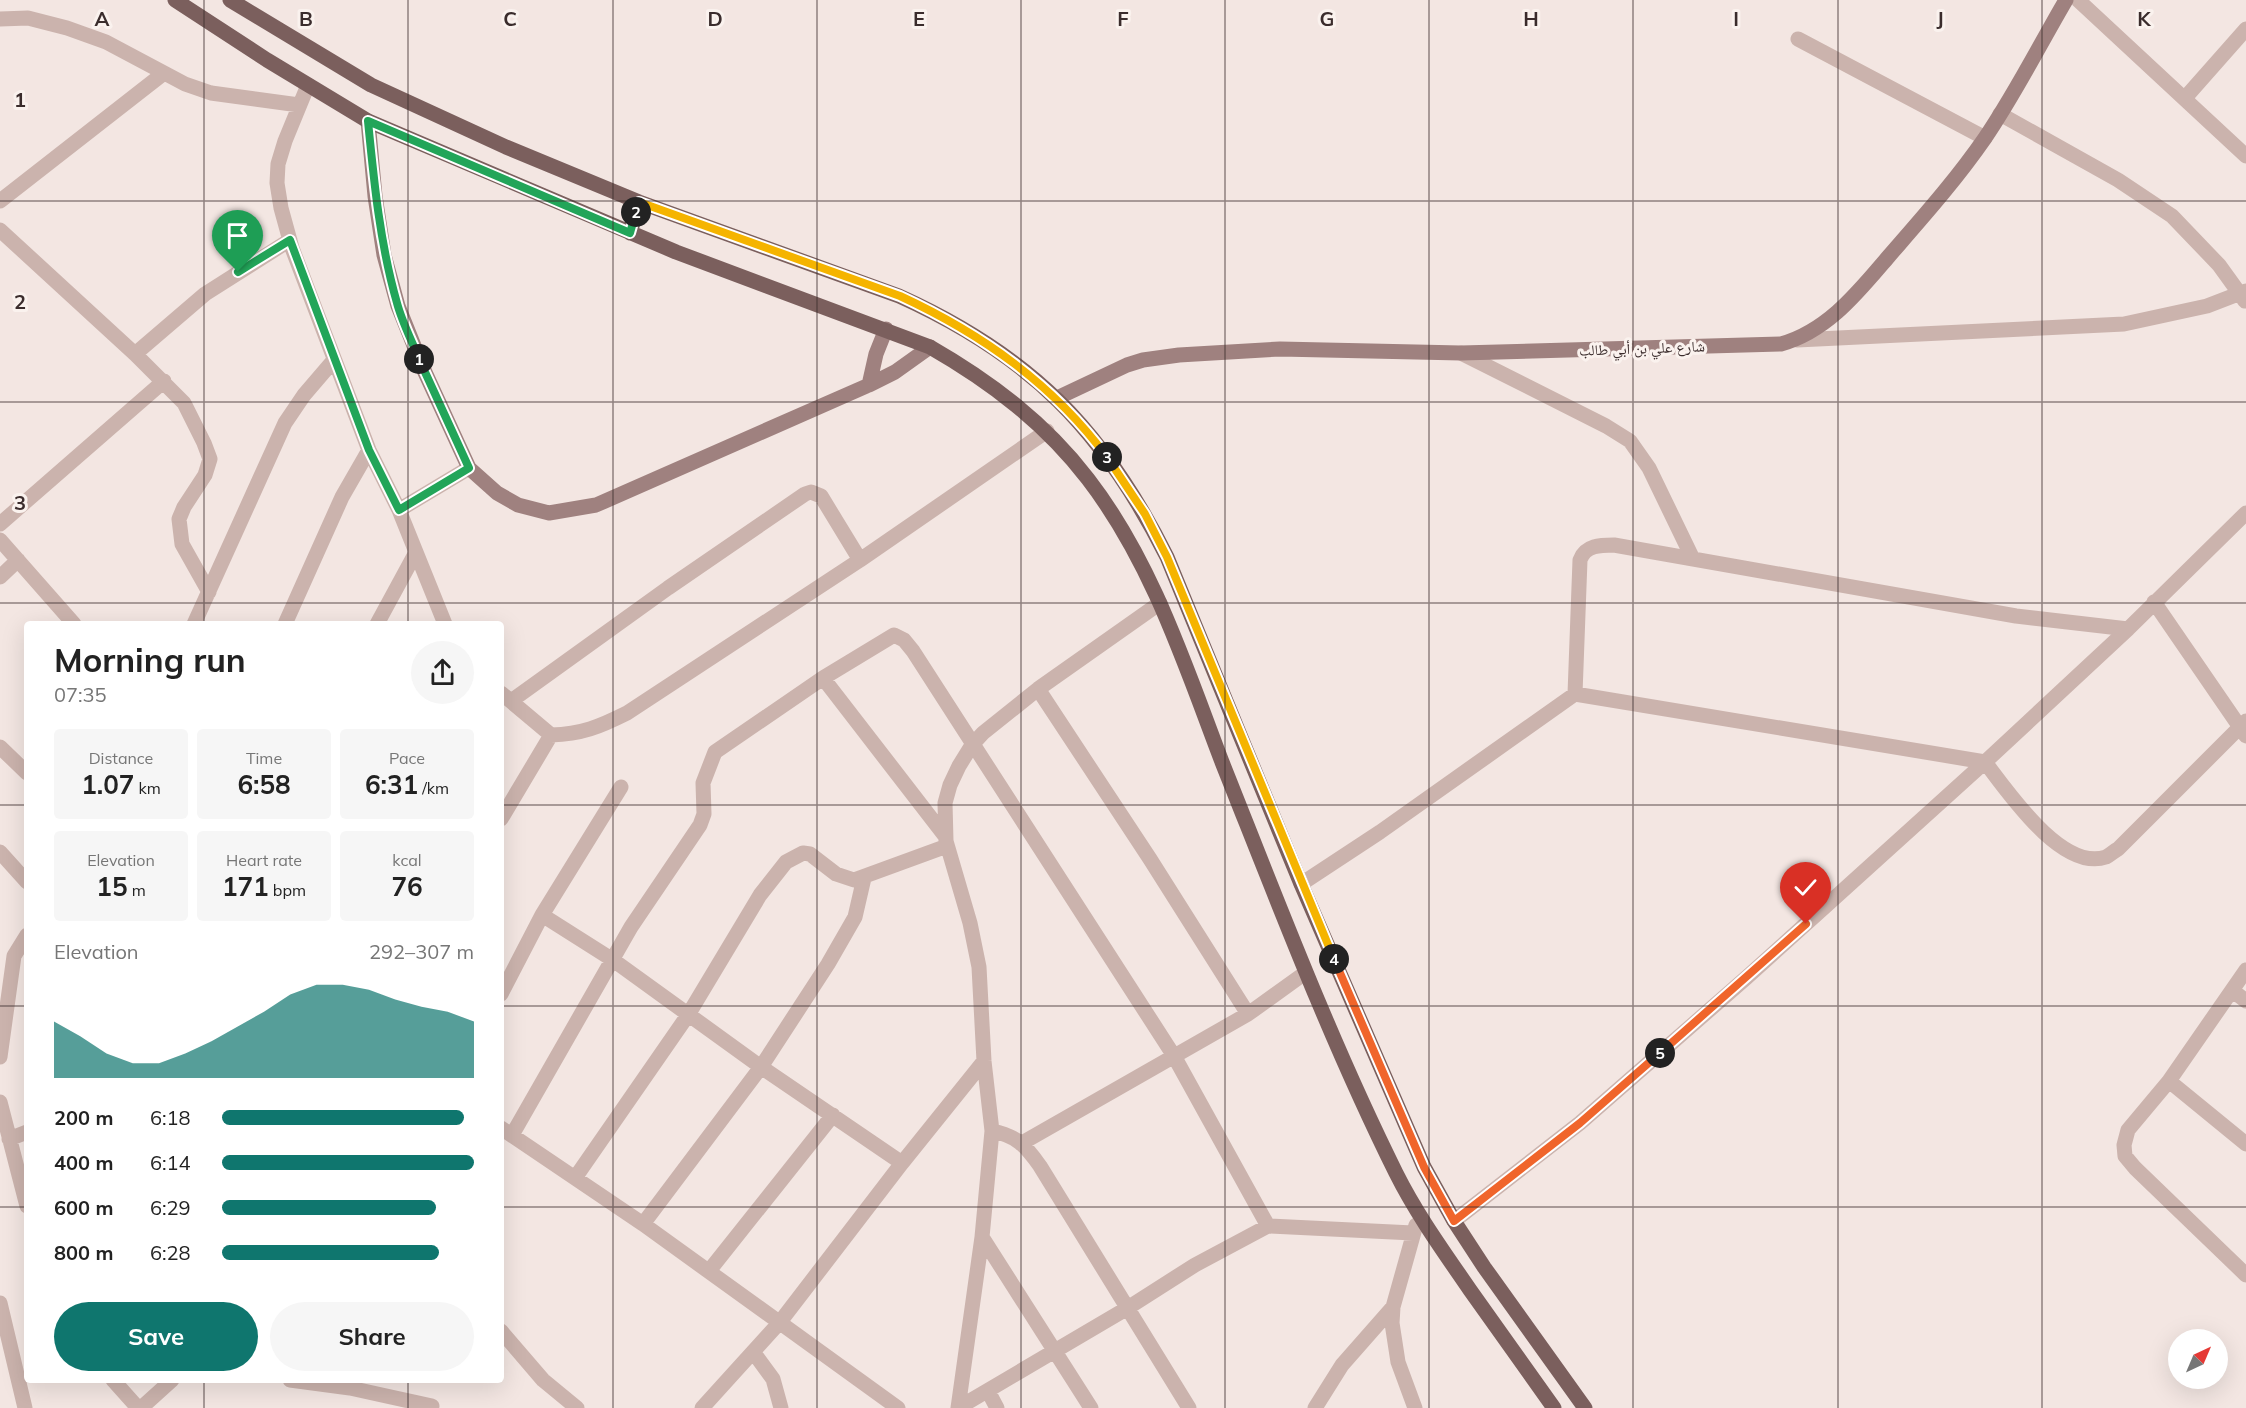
<!DOCTYPE html>
<html lang="en">
<head>
<meta charset="utf-8">
<style>
  body { margin:0; font-family:Mulish,"Noto Naskh Arabic",sans-serif; background:#f6f6f6; color:#222; height:100vh; display:flex; flex-direction:column; font-size:22px; white-space:nowrap }
  * { box-sizing:border-box; margin:0 }
  p { font-size:20px; color:#767676 }
  .icon { flex:none; width:33px; height:33px; fill:none; stroke:currentColor; stroke-width:2; stroke-linecap:round; stroke-linejoin:round }
  .map { position:relative; flex:1; overflow:hidden }
  .panel { position:absolute; left:24px; top:621px; width:480px; height:762px; display:flex; flex-direction:column; background:#fff; border-radius:6px; box-shadow:0 6px 24px #0002 }
  .panel>* { flex:none }
  .needle { width:39px; rotate:44deg }
  .buttons { position:absolute; left:2168px; top:1329px; display:grid; gap:12px }
  .buttons a { display:grid; place-items:center; width:60px; height:60px; border-radius:50%; background:#fff; box-shadow:0 6px 24px #0002; font-size:30px }
  .pin { position:absolute; display:grid; place-items:center; width:51px; height:51px; color:#fff; margin:-62px -26px; border-radius:50% 50% 50% 0; rotate:-45deg; box-shadow:0 0 6px #0007 }
  .pin .icon { rotate:45deg }
  .km { position:absolute; width:30px; height:30px; margin:-15px; border-radius:50%; background:#222; color:#fff; font-size:16px; line-height:30px; text-align:center }
  .round { display:grid; place-items:center; flex:none; width:63px; height:63px; border-radius:32px; background:#f6f6f6 }
  .headline { display:flex; align-items:center; justify-content:space-between; height:102px; padding:0 30px }
  h1 { font-size:33px; font-weight:700; line-height:45px }
  .metrics { display:grid; grid-template-columns:repeat(3,1fr); gap:9px; height:102px; padding:6px 30px }
  .metrics div { display:grid; align-content:center; border-radius:6px; background:#f6f6f6; text-align:center }
  .metrics b { font-size:26px; font-weight:700 }
  .metrics small { font-size:16px; font-weight:400 }
  .metrics p { font-size:16px }
  .chart { height:168px; padding:12px 30px }
  .chart p { display:flex; justify-content:space-between }
  .chart svg { width:100%; height:108px; margin-top:6px; fill:#0f766e; opacity:.7 }
  .button { display:flex; gap:12px; margin-top:auto; padding:12px 30px }
  .button a { flex:1; height:69px; border-radius:36px; background:#0f766e; color:#fff; font-size:24px; font-weight:700; line-height:69px; text-align:center }
  .button a+a { background:#f6f6f6; color:#222 }
  ul { padding:0 30px; list-style:none; font-size:20px }
  li { display:grid; grid-template-columns:96px 72px 1fr; align-items:center; height:45px }
  li i { height:15px; border-radius:8px; background:#0f766e }
  .map>svg:first-child { display:block }
  .lines { fill:none; stroke-linecap:round; stroke-linejoin:round }
  .street { stroke:#cbb3ad; stroke-width:15 }
  .secondary { stroke:#9f817f; stroke-width:15 }
  .primary { stroke:#7b5f5d; stroke-width:15 }
  .split-1-casing { stroke:#fff; stroke-width:12 }
  .split-2-casing { stroke:#fff; stroke-width:12 }
  .split-3-casing { stroke:#fff; stroke-width:12 }
  .split-4-casing { stroke:#fff; stroke-width:12 }
  .split-5-casing { stroke:#fff; stroke-width:12 }
  .split-6-casing { stroke:#fff; stroke-width:12 }
  .split-1 { stroke:#22a559; stroke-width:8 }
  .split-2 { stroke:#22a559; stroke-width:8 }
  .split-3 { stroke:#f5b400; stroke-width:8 }
  .split-4 { stroke:#f5b400; stroke-width:8 }
  .split-5 { stroke:#f0652b; stroke-width:8 }
  .split-6 { stroke:#f0652b; stroke-width:8 }
  .grid { fill:none; stroke:#3a2c2c; stroke-width:1.5; stroke-opacity:0.55 }
  .labels { text-anchor:middle; dominant-baseline:central; stroke-width:6; stroke-linejoin:round; paint-order:stroke }
  .street-label { font-size:15px; fill:#3a2c2c; stroke:#faf2ee }
  .grid-label { font-size:20px; text-anchor:middle; font-weight:bold; fill:#3a2c2c; stroke:#faf2ee; stroke-width:6; stroke-linejoin:round; paint-order:stroke }
</style>
</head>
<body>
<div class="map">
<svg width="2246" height="1408" viewBox="0 0 2246 1408">
  <rect width="100%" height="100%" fill="#f3e6e2"/>
  <g class="lines">
    <path class="street" d="M 2078,0 L 2246,156
      M 0,19 L 28,18 L 67,28 L 106,42 L 185,84 L 211,93 L 299,105
      M 1798,39 L 1985,138
      M 308,85 L 285,141 L 278,164 L 277,183 L 281,208 L 292,248 L 369,450 L 399,510 L 445,624
      M 2185,98 L 2246,29
      M 2000,114 L 2118,180 L 2172,216 L 2219,265 L 2245,301
      M 0,201 L 164,73
      M 0,230 L 135,354 L 184,403 L 204,443 L 210,459 L 205,475 L 184,507 L 179,519 L 182,544 L 209,592
      M 1797,340 L 2124,324 L 2207,306 L 2246,291
      M 1461,353 L 1606,426 L 1630,441 L 1649,468 L 1693,559
      M 135,354 L 205,294 L 290,240
      M 399,510 L 469,468
      M 0,524 L 164,381
      M 0,540 L 74,624
      M 0,577 L 18,560
      M 2154,602 L 2246,736
      M 194,624 L 285,423 L 304,395 L 334,360
      M 285,624 L 342,497 L 369,450
      M 377,624 L 415,554
      M 823,678 L 945,836
      M 1038,689 L 1150,859 L 1248,1014 L 1305,973
      M 501,693 L 551,735 L 501,819
      M 1575,694 L 1580,560 C 1585,545 1601,545 1614,545 L 2016,616 L 2128,629
      M 511,701 L 668,588 L 805,494 L 811,492 L 821,496 L 860,560
      M 551,735 C 582,734 599,727 627,713 L 860,560 L 1047,431
      M 0,747 L 27,773
      M 0,852 L 27,882
      M 1301,884 L 1380,832 L 1575,694 L 1985,762 C 2008,792 2062,872 2106,857 C 2110,855 2114,851 2118,849 L 2246,721
      M 542,915 L 613,960 L 761,1067 L 902,1163
      M 2246,970 L 2169,1081 L 2128,1130 L 2124,1145 L 2125,1156 L 2135,1168 L 2246,1275
      M 2233,991 L 2246,1001
      M 501,994 L 542,915 L 621,787
      M 0,1057 L 14,956 L 27,935
      M 2169,1081 L 2246,1144
      M 0,1102 L 27,1206
      M 501,1128 L 643,1224 L 898,1408
      M 992,1131 C 1017,1136 1025,1145 1040,1166 L 1189,1408
      M 512,1135 L 631,927 L 700,825 L 704,814 L 703,783 L 715,752 L 823,678 L 894,635 L 904,640 L 913,651 L 1174,1056 L 1268,1226
      M 9,1139 L 27,1132
      M 1022,1143 L 1248,1014
      M 575,1178 L 688,1015 L 760,895 L 786,862 L 803,853 L 810,854 L 836,874 L 854,880 L 947,846
      M 1454,1221 L 1580,1123 L 1746,978 L 1985,762 L 2128,629 L 2246,513
      M 643,1224 L 761,1067 L 828,964 L 855,917 L 864,878
      M 982,1237 L 1091,1408
      M 709,1271 L 833,1115
      M 0,1303 L 25,1408
      M 501,1331 L 543,1380 L 577,1408
      M 754,1353 L 773,1379 L 781,1408
      M 113,1380 L 138,1408
      M 290,1380 L 350,1388 L 432,1406
      M 988,1391 L 997,1408
      M 141,1408 L 172,1380
      M 702,1408 L 780,1322 L 902,1163 L 984,1061
      M 958,1408 L 982,1237 L 992,1131 L 984,1061 L 979,967 L 970,923 L 946,841 L 945,803 L 950,785 L 959,766 L 972,745 L 983,733 L 1038,689 L 1160,603
      M 958,1408 L 1126,1309 L 1195,1265 L 1268,1226 L 1413,1233
      M 1315,1408 L 1342,1365 L 1393,1307
      M 1415,1408 L 1398,1362 L 1392,1323 L 1393,1307 L 1416,1225"/>
    <path class="secondary" d="M 368,121 L 375,196 L 384,255 L 398,306 L 423,368 L 469,468 L 497,493 L 518,505 L 549,513 L 596,505 L 869,385 L 895,372 L 930,347
      M 869,385 L 876,354 L 886,329
      M 1057,398 L 1127,365 L 1143,360 L 1179,355 L 1280,349 L 1461,353 L 1781,344 C 1828,331 1859,291 1889,256 C 1922,218 1956,180 1985,138 C 2015,94 2039,46 2066,0"/>
    <path class="primary" d="M 175,0 L 267,60 L 368,121 L 676,252 L 930,347 C 991,382 1045,423 1088,479 C 1152,562 1185,665 1222,762 C 1277,900 1330,1040 1396,1173 C 1417,1215 1444,1252 1470,1290 C 1498,1329 1526,1369 1554,1408
      M 230,0 L 371,85 L 506,147 L 639,202 L 899,296 C 1030,355 1103,429 1167,557 L 1301,884 L 1424,1167 L 1454,1221 L 1484,1267 L 1585,1408
      M 630,233 L 639,202"/>
  </g>
  <g class="lines">
    <g class="split-1-casing">
      <path id="split-1" d="M 238,272 L 290,240 L 369,450 L 399,510 L 469,468 L 419,359"/>
    </g>
    <g class="split-2-casing">
      <path id="split-2" d="M 419,359 C 412,341 402,322 397,303 C 380,244 374,182 368,121 L 630,233 L 636,212"/>
    </g>
    <g class="split-3-casing">
      <path id="split-3" d="M 636,212 L 639,202 L 900,296 C 982,334 1053,384 1107,457"/>
    </g>
    <g class="split-4-casing">
      <path id="split-4" d="M 1107,457 L 1145,514 L 1167,557 L 1334,959"/>
    </g>
    <g class="split-5-casing">
      <path id="split-5" d="M 1334,959 L 1424,1167 L 1454,1221 L 1580,1123 L 1660,1053"/>
    </g>
    <g class="split-6-casing">
      <path id="split-6" d="M 1660,1053 L 1806,924"/>
    </g>
    <use href="#split-1" class="split-1"/>
    <use href="#split-2" class="split-2"/>
    <use href="#split-3" class="split-3"/>
    <use href="#split-4" class="split-4"/>
    <use href="#split-5" class="split-5"/>
    <use href="#split-6" class="split-6"/>
  </g>
  <path class="grid" d="M 204,0 L 204,624M 408,0 L 408,624M 613,0 L 613,1408M 817,0 L 817,1408M 1021,0 L 1021,1408M 1225,0 L 1225,1408M 1429,0 L 1429,1408M 1633,0 L 1633,1408M 1838,0 L 1838,1408M 2042,0 L 2042,1408M 0,201 L 2246,201M 0,402 L 2246,402M 0,603 L 2246,603M 0,805 L 27,805M 501,805 L 2246,805M 0,1006 L 27,1006M 501,1006 L 2246,1006M 0,1207 L 27,1207M 501,1207 L 2246,1207M 204,1380 L 204,1408M 408,1380 L 408,1408"/>
  <g class="labels">
    <g class="street-label">
      <text transform="translate(1642 348) rotate(-2)">شارع علي بن أبي طالب</text>
    </g>
  </g>
  <g class="grid-label">
    <text x="102" y="26">A</text>
    <text x="306" y="26">B</text>
    <text x="510" y="26">C</text>
    <text x="715" y="26">D</text>
    <text x="919" y="26">E</text>
    <text x="1123" y="26">F</text>
    <text x="1327" y="26">G</text>
    <text x="1531" y="26">H</text>
    <text x="1736" y="26">I</text>
    <text x="1940" y="26">J</text>
    <text x="2144" y="26">K</text>
    <text x="20" y="107">1</text>
    <text x="20" y="309">2</text>
    <text x="20" y="510">3</text>
  </g>
</svg>
<div class="buttons">
<a><svg class="needle" viewBox="-14 -14 28 28"><path d="M0-13l5 13h-10z" fill="#e53935"/><path d="M0 13l5-13h-10z" fill="#767676"/></svg></a>
</div>
<div class="pin" style="left:238px;top:272px;background:#1e9e55"><svg class="icon" aria-label="arrive" viewBox="0 0 24 24"><path d="M6 21V4h12l-3 4 3 4H6"/></svg></div>
<div class="pin" style="left:1806px;top:924px;background:#d93025"><svg class="icon" aria-label="check" viewBox="0 0 24 24"><path d="M5 12l5 5 9-10"/></svg></div>
<b class="km" style="left:419px;top:359px">1</b>
<b class="km" style="left:636px;top:212px">2</b>
<b class="km" style="left:1107px;top:457px">3</b>
<b class="km" style="left:1334px;top:959px">4</b>
<b class="km" style="left:1660px;top:1053px">5</b>
<section class="panel">
<div class="headline"><div><h1>Morning run</h1><p>07:35</p></div><a class="round"><svg class="icon" aria-label="share" viewBox="0 0 24 24"><path d="M12 15V3M7 8l5-5 5 5M5 13v7h14v-7"/></svg></a></div>
<div class="metrics">
<div><p>Distance</p><b>1.07<small> km</small></b></div>
<div><p>Time</p><b>6:58</b></div>
<div><p>Pace</p><b>6:31<small> /km</small></b></div>
</div>
<div class="metrics">
<div><p>Elevation</p><b>15<small> m</small></b></div>
<div><p>Heart rate</p><b>171<small> bpm</small></b></div>
<div><p>kcal</p><b>76</b></div>
</div>
<div class="chart"><p><span>Elevation</span>292–307 m</p>
<svg viewBox="0 0 160 44" preserveAspectRatio="none"><path d="M0 44V21L10 27L20 34L30 38L40 38L50 34L60 29L70 23L80 17L90 10L100 6L110 6L120 8L130 12L140 15L150 17L160 21V44z"/></svg>
</div>
<ul>
<li><b>200 m</b>6:18<i style="width:96%"></i></li>
<li><b>400 m</b>6:14<i style="width:100%"></i></li>
<li><b>600 m</b>6:29<i style="width:85%"></i></li>
<li><b>800 m</b>6:28<i style="width:86%"></i></li>
</ul>
<div class="button"><a>Save</a><a>Share</a></div>
</section>
</div>
</body>
</html>
